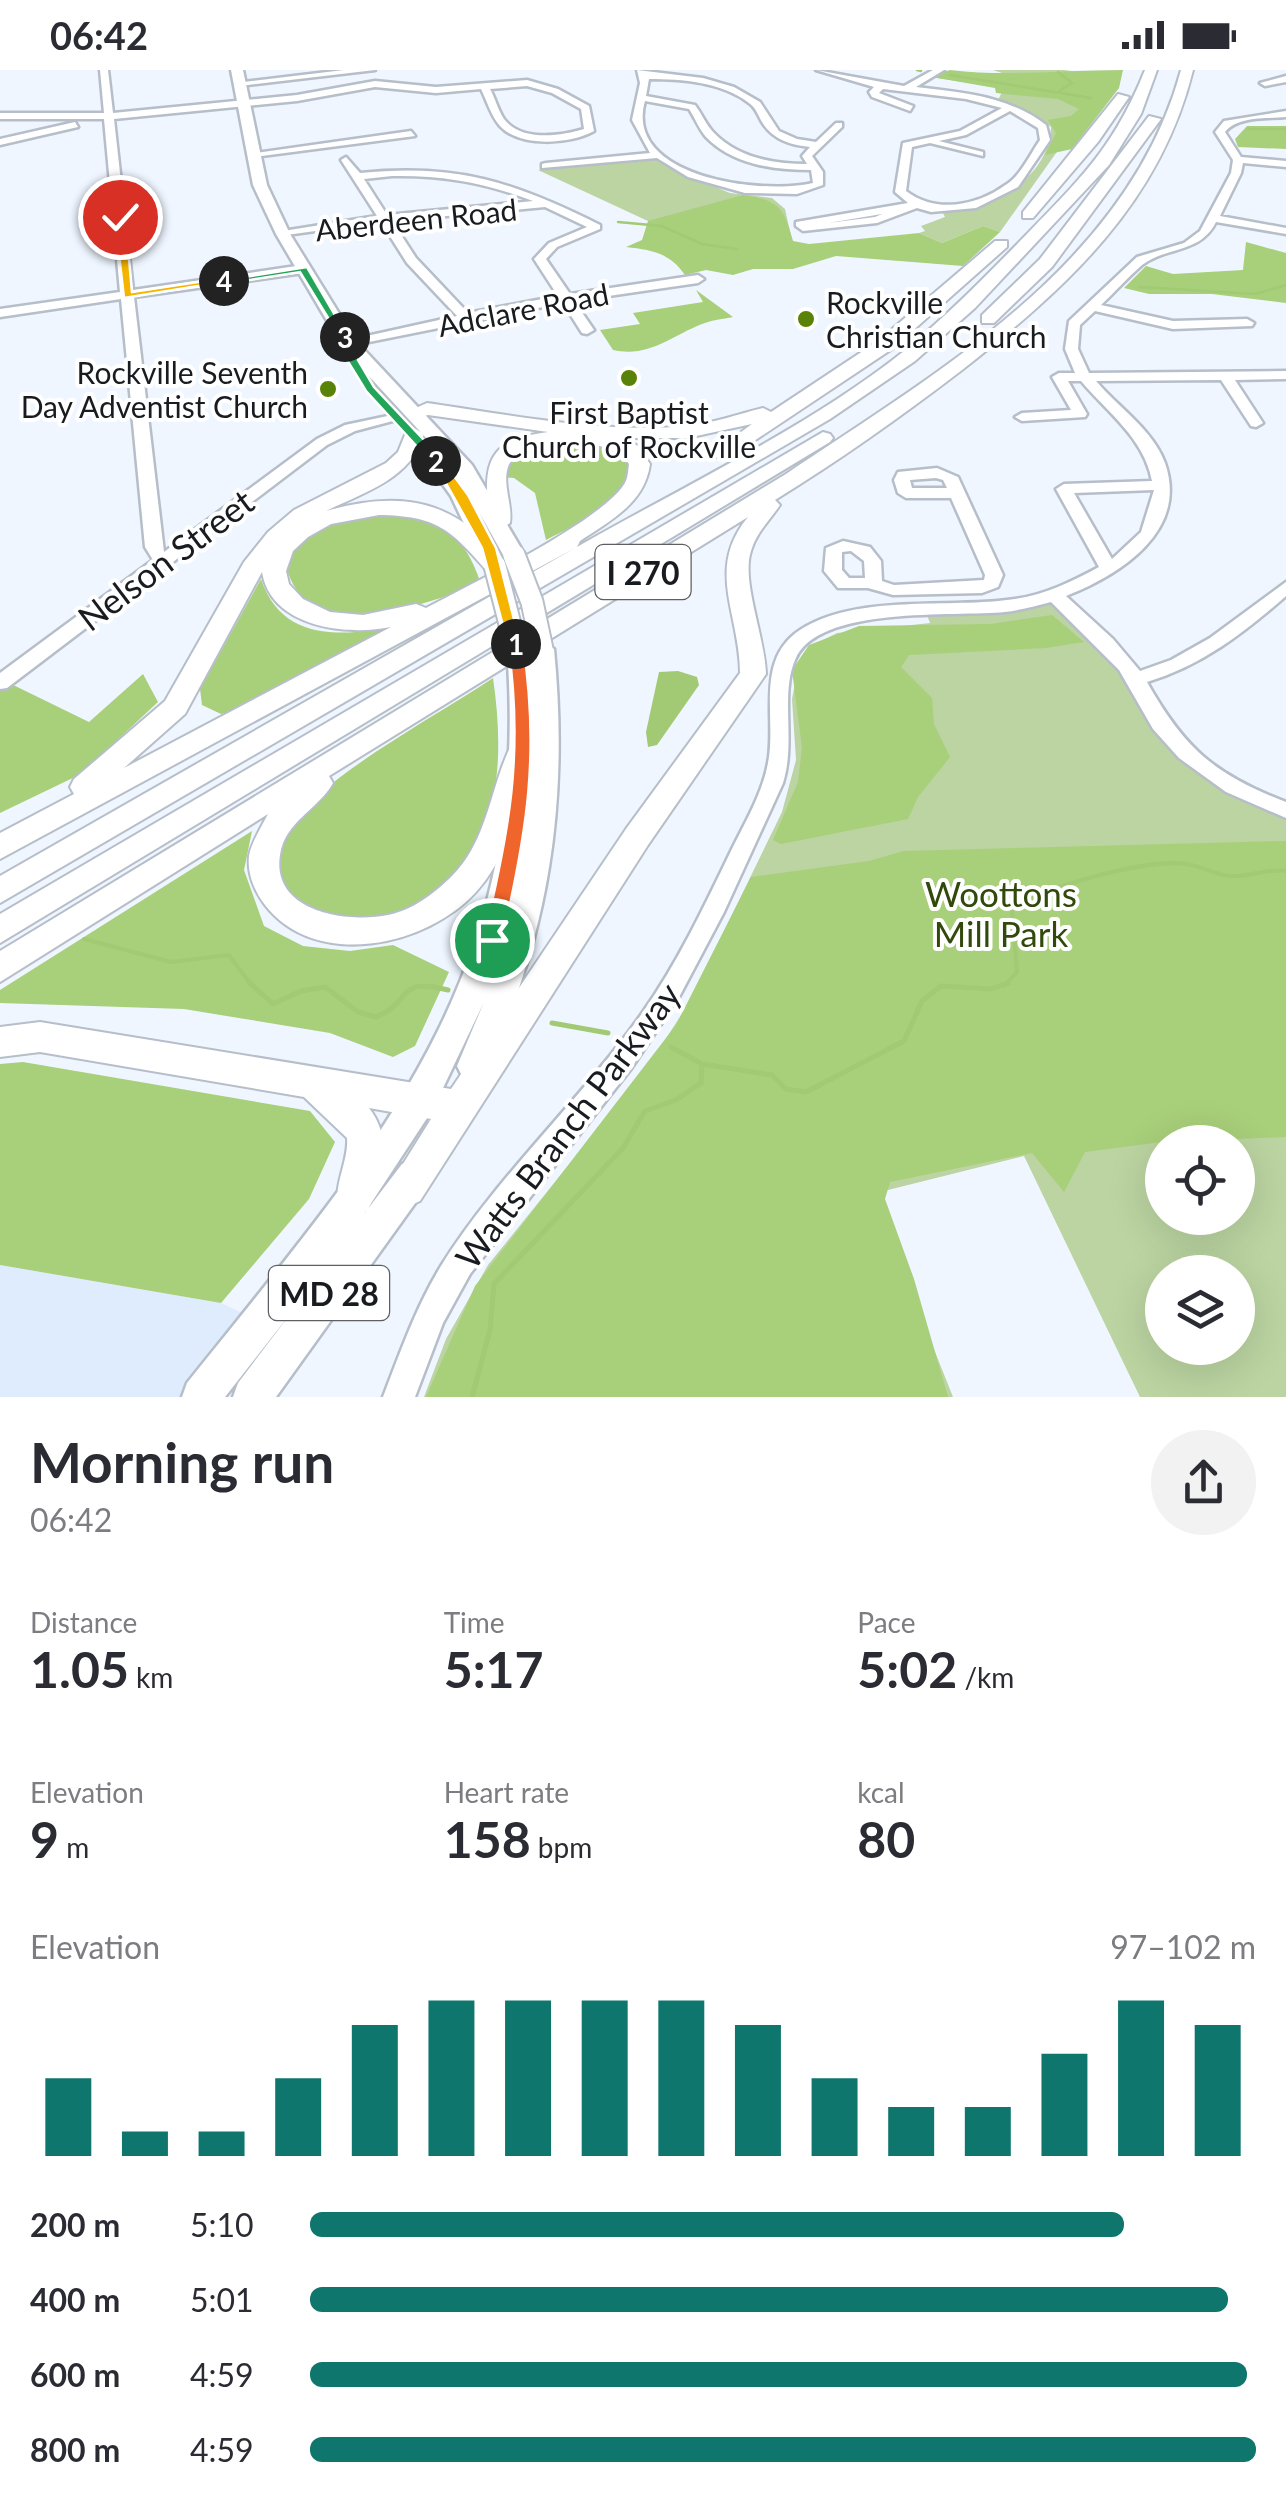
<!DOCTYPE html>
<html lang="en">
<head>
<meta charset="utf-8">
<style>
  body { margin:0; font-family:Lato,sans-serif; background:#f2f2f3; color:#2b2b33; height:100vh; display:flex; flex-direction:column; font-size:38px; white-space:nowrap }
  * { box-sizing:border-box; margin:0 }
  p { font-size:32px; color:#7c7c81 }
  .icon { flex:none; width:55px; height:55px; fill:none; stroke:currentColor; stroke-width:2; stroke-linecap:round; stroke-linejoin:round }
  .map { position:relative; height:1327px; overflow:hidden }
  .drawer { display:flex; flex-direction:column; background:#fff; flex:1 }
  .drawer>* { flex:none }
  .buttons { position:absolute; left:1145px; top:1055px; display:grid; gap:20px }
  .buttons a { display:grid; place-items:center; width:110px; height:110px; border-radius:50%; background:#fff; box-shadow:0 10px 40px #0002; font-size:50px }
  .pin { position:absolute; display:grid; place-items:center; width:85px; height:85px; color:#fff; margin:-42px; border:5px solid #fff; border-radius:50%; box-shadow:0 2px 10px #0007 }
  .km { position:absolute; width:50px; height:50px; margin:-25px; border-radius:50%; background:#222; color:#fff; font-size:28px; line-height:50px; text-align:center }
  .round { display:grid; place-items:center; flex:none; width:105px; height:105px; border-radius:52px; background:#f2f2f3 }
  .head { display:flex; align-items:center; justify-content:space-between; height:170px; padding:0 30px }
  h1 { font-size:55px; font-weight:700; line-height:75px }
  .figures { display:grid; grid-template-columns:repeat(3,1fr); gap:15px; height:170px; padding:10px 30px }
  .figures div { display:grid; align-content:center }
  .figures b { font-size:50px; font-weight:700 }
  .figures small { font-size:28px; font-weight:400 }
  .figures p { font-size:28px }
  .chart { height:280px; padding:20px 30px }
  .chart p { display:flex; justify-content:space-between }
  .chart svg { width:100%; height:180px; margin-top:10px; stroke:#0f766e; stroke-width:6 }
  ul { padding:0 30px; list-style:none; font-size:32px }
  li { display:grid; grid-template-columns:160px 120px 1fr; align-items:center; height:75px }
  li i { height:25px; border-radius:12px; background:#0f766e }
  .status { display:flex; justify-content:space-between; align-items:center; height:70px; padding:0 50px; background:#fff; direction:ltr }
  .status svg { height:28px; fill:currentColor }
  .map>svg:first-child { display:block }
  .built { fill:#dfecfe }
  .green { fill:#bbd4a1; fill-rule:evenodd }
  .forest { fill:#a8cf7a }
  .water { fill:#a2c973 }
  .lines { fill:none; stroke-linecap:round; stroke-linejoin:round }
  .stream-far2 { stroke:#a2c973; stroke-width:2.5 }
  .stream-far1 { stroke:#a2c973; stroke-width:4 }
  .stream { stroke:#a2c973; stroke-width:5 }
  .minor-casing { stroke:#b6bec9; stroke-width:5 }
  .major-casing { stroke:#b6bec9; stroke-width:5 }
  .highway-casing { stroke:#b6bec9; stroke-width:4 }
  .minor { fill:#fff; fill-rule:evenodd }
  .major { fill:#fff; fill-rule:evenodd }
  .highway { fill:#fff; fill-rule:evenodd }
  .major-bridge-casing { stroke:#b6bec9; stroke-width:25; stroke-linecap:butt }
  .major-bridge { stroke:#fff; stroke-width:21 }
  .split-1 { fill:#f0652b; stroke:#fff; stroke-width:2.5 }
  .split-2 { fill:#f5b400; stroke:#fff; stroke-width:2.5 }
  .split-3 { fill:#22a559; stroke:#fff; stroke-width:2.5 }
  .split-4 { fill:#22a559; stroke:#fff; stroke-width:2.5 }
  .split-5 { fill:#f5b400; stroke:#fff; stroke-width:2.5 }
  .split-6 { fill:#f0652b; stroke:#fff; stroke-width:2.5 }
  .poi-dot { fill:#588208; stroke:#fff; stroke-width:4 }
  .labels { text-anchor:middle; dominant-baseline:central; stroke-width:8; stroke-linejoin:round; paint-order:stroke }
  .far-street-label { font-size:30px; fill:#181b1f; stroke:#fff }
  .far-poi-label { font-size:30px; fill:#181b1f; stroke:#fff; text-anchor:start }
  .shield { fill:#fff; stroke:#5d5f62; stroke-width:2.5 }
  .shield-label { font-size:32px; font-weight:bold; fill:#181b1f }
  .street-label { font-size:35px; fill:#181b1f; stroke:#fff }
  .park-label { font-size:35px; fill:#31490a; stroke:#fff }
</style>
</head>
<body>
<div class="status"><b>06:42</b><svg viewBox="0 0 49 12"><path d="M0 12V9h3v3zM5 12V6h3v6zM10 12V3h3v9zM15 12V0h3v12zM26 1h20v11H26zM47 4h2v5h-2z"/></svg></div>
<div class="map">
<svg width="1286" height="1327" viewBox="0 0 1286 1327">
  <rect width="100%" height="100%" fill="#eff6ff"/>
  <path class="built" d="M 0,1195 L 221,1233 L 247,1245 L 184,1327 L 0,1327 Z"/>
  <path class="green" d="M 942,0 L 971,6 L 1002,3 L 993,0 L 1064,0 L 1110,7 L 1000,162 L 983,156 L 942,173 L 919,163 L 925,161 L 921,156 L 945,147 L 942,141 C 989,144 1050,107 1051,57 L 1031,43 L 997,32 L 1004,18 L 930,7 Z
    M 651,86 L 676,101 L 730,123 L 772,128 L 785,139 L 792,171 L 663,158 L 538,100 Z
    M 1053,524 L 1109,576 L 1173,670 L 1286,740 L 1286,1327 L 1140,1327 L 1024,1086 L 872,1124 L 953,1327 L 424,1327 L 446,1269 L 488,1195 L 649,995 L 690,931 L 782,742 L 796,690 L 792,629 L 797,602 L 819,572 L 837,563 L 930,553 L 926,542 ZM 1162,1072 L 1238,1072 L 1238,1148 L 1162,1148 ZM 1162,1202 L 1238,1202 L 1238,1278 L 1162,1278 Z"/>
  <path class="forest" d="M 950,0 C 1006,7 1065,0 1123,0 L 1119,18 L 1072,79 L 1045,85 L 1056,63 L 1048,50 L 1071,46 L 1079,39 L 1058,29 L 996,23 L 995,18 L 932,7 Z
    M 1247,56 L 1286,56 L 1286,79 L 1238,77 L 1235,69 Z
    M 743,125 C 778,130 784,137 793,171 L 809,174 L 919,163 L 942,173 L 983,156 L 1000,162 L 963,196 L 836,186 L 793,199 L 753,199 L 733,205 L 706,200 L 685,205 C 670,183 652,180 626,177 L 642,170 L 648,151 Z
    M 1246,172 L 1286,183 L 1286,233 L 1212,224 L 1149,224 L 1124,218 L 1146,196 L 1173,204 L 1243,200 Z
    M 696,220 L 733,247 C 723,249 712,250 702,254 C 671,266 649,288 613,280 L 600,260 L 640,254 L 633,243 L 703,232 Z
    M 566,369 C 606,375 663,388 609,435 C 592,450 566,459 546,470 L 535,423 L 514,408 L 501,407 C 516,372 532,375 566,369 Z
    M 378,443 C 434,448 463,457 481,514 C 426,533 306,582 286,495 C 301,456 341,450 378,443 Z
    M 261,509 C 282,572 341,566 396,557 L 232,642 L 221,644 L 202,635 L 200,619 Z
    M 1052,545 L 1084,572 L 1046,578 L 909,585 L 901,597 L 932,628 L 934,654 L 950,687 L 918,727 L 908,749 L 781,774 L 773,770 L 798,712 L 802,678 L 792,600 L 809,575 L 859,556 L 991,554 Z
    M 143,604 L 158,632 L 81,704 L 0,743 L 0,613 L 3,610 L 89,652 Z
    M 493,608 C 505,691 502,783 423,831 C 400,845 373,856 345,854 C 336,853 325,846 317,843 C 278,826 261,790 290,753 C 331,702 436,646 493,608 Z
    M 252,761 L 244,800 L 264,856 L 303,876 L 350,881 L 393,875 L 449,902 L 415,976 L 393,987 L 330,963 L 184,939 L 0,933 L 0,920 Z
    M 1286,771 L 1286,1067 L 1162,1072 L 1085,1082 L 1064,1122 L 1032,1083 L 890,1112 L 885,1129 L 914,1209 L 948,1327 L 426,1327 L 475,1216 L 676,955 L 751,807 L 869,791 L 904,781 Z
    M 23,992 L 310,1041 L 335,1072 L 309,1129 L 221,1233 L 0,1195 L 0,994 Z"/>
  <path class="water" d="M 678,601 L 697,607 L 699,615 L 657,675 L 648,677 L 646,662 L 659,602 Z"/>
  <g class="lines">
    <path class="stream-far2" d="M 917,0 L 921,1
      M 1058,2 L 1072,13 L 1059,21
      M 950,5 L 1091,28
      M 1248,59 L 1286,59
      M 618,152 L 662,156 L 702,174 L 737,179
      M 1139,217 L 1255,224 L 1286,215"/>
    <path class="stream-far1" d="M 84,869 L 171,892 L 229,885 L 252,916
      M 421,916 L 432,916
      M 1004,916 L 1017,902 L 1012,839 C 1044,817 1147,788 1186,794 C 1202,796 1215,805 1231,806 C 1250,807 1267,798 1286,801"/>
    <path class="stream" d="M 250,913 L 273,934 L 301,921 L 325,917 L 358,942 L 376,947 C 412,933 396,906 448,920
      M 552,953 L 608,963
      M 671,977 L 702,994 L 772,1005 L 786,1019 L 806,1022 L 904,971 L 922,931 L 941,916 L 991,919 L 1008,913
      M 472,1327 L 490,1260 L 494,1214 L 623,1078 L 645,1041 L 676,1030 L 701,1013 L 702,994"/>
    <g class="minor-casing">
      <path id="minor" d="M 100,0 L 108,0 L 113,43 L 297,25 L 375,11 L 436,17 L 527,10 L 558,19 L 589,36 L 594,61 C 571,74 520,78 500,56 C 491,46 487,31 481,19 L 436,23 L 375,17 L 297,31 L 114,49 L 133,220 L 303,195 L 309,199 L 303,203 L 134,227 L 164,482 L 317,369 L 345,355 L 397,344 L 404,348 L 355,361 L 327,375 L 7,618 L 0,619 L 0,603 L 153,490 L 145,477 L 121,229 L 0,247 L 0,239 L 120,222 L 104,49 L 0,49 L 0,43 L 104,43 ZM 527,16 L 552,23 L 581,39 L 584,59 C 561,66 521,72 504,49 C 498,40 495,28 490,19 Z
        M 344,0 L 375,0 L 240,16 L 235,13 Z
        M 637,0 L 703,8 L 734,17 L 760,32 L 779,61 L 797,69 L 816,72 L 836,53 L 842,53 L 842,57 L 812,86 L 823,102 L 823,115 L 797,124 L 745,123 L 688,107 L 657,88 L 542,98 L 542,94 L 546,93 L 650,83 L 632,50 L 640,13 ZM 649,9 C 682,9 722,12 749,33 C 756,38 758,45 762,52 C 773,70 791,75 810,77 L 802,86 L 807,94 C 774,94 738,88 714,63 C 706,55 702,44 695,35 L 646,26 ZM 645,31 L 689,39 C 695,48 699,59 706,67 C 733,95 775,100 811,100 L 813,113 C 763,125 623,108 645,31 Z
        M 816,0 L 904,16 L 933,0 L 944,0 L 916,17 C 961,22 1009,26 1046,55 L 1050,70 L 1018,117 L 976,138 L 931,142 L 917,138 L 877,153 L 803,161 L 796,156 L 796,152 L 908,133 L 895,122 L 903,73 L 960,61 L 1002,38 L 966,29 L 883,19 L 879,23 L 913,36 L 910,41 L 872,27 L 869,22 L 874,17 ZM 1010,41 L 1038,58 L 1040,70 C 1031,83 1021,105 1007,114 C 977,136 936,144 906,121 L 912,77 L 930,73 L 983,86 L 983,82 L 939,71 L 966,65 ZM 882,144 L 875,147 L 828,153 Z
        M 1286,6 L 1286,12 L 1265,16 L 1260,13 Z
        M 1286,41 L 1286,47 C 1267,49 1238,46 1225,62 L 1241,87 L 1286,91 L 1286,97 L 1243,93 L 1241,103 L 1220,146 L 1286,158 L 1286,164 L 1216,152 C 1200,184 1167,176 1142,195 C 1128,207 1115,222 1101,235 L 1173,251 L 1247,249 L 1254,253 L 1252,256 L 1173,259 L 1095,241 L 1080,255 L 1078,279 L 1089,303 L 1286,301 L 1286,309 L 1235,310 L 1263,353 L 1256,357 L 1251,356 L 1221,310 L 1096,311 C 1118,337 1153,360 1165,393 C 1189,462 1119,505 1066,526 L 1113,569 L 1140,601 L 1171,590 L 1210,568 L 1286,512 L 1286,526 C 1244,563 1201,596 1147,612 C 1184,678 1215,705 1286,732 L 1286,748 L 1226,722 L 1179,688 L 1153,659 L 1119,600 L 1051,532 C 1036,536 1021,540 1005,542 C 955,547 817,535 795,590 C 780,625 796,672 783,713 L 724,842 L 678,929 L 630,1000 L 470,1204 L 443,1253 L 415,1327 L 383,1327 C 400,1283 416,1237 441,1196 C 497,1106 582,1029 643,942 C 678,892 704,837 730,783 C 744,754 762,725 768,693 C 777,649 754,590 800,560 C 857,523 950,539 1015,529 C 1045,525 1073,511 1099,497 L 1056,419 L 1064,414 L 1152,411 C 1144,368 1108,343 1081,311 L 1068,311 L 1087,344 L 1085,347 L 1022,351 L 1015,347 L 1022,343 L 1071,340 L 1052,307 L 1059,303 L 1075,303 L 1065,279 L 1069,251 L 1137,187 L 1184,173 L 1200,161 L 1231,103 L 1233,90 L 1215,62 L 1224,51 ZM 1154,420 L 1141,462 L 1112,489 L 1074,423 Z
        M 75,52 L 78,57 L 0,75 L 0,69 Z
        M 411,61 L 415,66 L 254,87 L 249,84 Z
        M 346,87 L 360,103 C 457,93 514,112 600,155 L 600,159 L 557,177 L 546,189 L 570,224 L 698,205 L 704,209 L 698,213 L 574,231 L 594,260 L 587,264 L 582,263 L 563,233 L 344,277 L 344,271 L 457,246 L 407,193 L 381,152 L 279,166 L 277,164 L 283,161 L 377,146 L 341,90 ZM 392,106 C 443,105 486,113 533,131 L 387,145 L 364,109 ZM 545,137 L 587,157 L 549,173 L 534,189 L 558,226 L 468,243 L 416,188 L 392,151 Z
        M 937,398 L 958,407 L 1003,505 L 998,517 L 982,523 L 893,525 L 868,518 L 838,518 L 824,501 L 826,478 L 843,471 L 870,477 L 881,491 L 882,511 L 894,515 L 984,510 L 985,505 L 951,428 L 906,428 L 898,423 L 894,410 L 898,402 ZM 936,408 L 943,410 L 947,418 L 912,418 L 910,410 ZM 851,481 L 864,491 L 865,508 L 849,508 L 842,500 L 842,482 Z"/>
    </g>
    <g class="major-casing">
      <path id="major" d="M 231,0 L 243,0 L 267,115 L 290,164 L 356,271 L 472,395 L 525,485 L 514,491 L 506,490 L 479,442 L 506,496 L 503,501 L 495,503 L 484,496 L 451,426 L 414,374 L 427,369 L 343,278 L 276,164 L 253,115 Z
        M 542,571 L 554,579 C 569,734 549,864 484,1006 L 473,1010 L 462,1006 L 457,996 L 484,932 L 433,1039 L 364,1144 L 402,1094 L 414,1089 L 426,1094 L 431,1106 L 426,1118 L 276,1327 L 233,1327 L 238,1313 L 294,1239 L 225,1327 L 182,1327 L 187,1313 C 374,1079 528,914 508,593 L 520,585 L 531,593 L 530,579 Z"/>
    </g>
    <g class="highway-casing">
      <path id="highway" d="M 1145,0 L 1157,0 L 1141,44 L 1109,95 L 975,238 L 915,291 L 830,349 L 0,833 L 0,806 L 575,478 L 0,789 L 0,763 L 74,724 L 70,717 L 74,709 L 165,631 L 244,492 L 268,462 L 294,440 L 386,393 L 398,382 L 407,360 L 414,358 L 424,364 C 411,409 365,422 326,441 C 403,419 458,430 507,496 C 536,480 605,442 623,416 C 628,410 628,401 629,394 C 610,365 521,362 508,397 C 502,415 513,435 510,453 L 499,460 L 491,458 C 488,450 489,444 488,435 C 483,385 496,369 548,362 L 428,345 L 415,349 L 405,343 L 427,333 C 512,345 601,364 688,356 C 714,353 738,344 763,338 L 771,342 L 878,271 L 995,171 L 1007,171 L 1007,177 L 892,279 L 730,387 L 716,387 L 712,383 L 752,354 L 687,368 L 623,368 L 638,376 L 650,394 C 645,433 610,451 580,471 L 577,477 C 682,417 812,355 904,281 C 948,245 987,205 1026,165 C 1082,107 1114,77 1145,0 ZM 379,445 C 437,446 450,459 487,501 L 493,503 L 426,538 L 416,534 L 363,545 L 330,542 L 303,529 L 289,514 L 286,501 L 293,481 L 308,467 L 331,454 ZM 262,502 C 271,558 348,566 391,557 L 124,698 L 185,644 Z
        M 1181,0 L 1193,0 C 1160,134 1066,218 962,300 C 902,346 840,390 775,430 L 780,435 C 770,450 756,463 751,481 C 741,511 765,567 766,604 L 648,775 L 420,1131 L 407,1137 L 394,1131 L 388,1118 L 431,1049 L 369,1038 C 394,1070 382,1106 368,1140 L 354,1146 L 340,1140 C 331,1117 349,1093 347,1068 L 304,1027 L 40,982 L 0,987 L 0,957 L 40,952 L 451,1019 L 626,759 L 740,603 C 740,544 705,499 748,447 L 329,706 L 333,713 C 318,740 285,751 280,785 C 271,843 349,853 388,845 C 413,840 435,823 452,806 C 490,768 490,712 515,668 L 535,668 L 539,675 C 524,724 511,783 476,822 C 427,876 316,901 265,835 C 255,822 247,804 249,786 C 251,773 262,756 268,744 L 0,912 L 0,881 L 786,404 C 941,300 1129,192 1181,0 Z
        M 1118,24 L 1129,27 L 1098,72 L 1033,148 L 1023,148 L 1023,142 Z
        M 1149,46 L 1161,49 L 1052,197 L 994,253 L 982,253 L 982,245 L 1040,189 Z
        M 823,362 L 830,364 L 833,368 L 830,372 L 0,873 L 0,844 Z"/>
    </g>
    <use href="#minor" class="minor"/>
    <use href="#major" class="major"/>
    <use href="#highway" class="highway"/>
    <g class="major-bridge-casing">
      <path id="major-bridge" d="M 514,485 L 532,532 L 542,579
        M 495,496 L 520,593"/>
    </g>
    <use href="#major-bridge" class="major-bridge"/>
  </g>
  <path class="split-1" d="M 516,569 L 523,574 C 540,683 527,763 502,870 L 492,877 L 483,870 C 509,763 524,684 508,574 Z"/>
  <path class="split-2" d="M 432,388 L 441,388 L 468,425 L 496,478 L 521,577 L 508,574 L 482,478 Z"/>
  <path class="split-3" d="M 341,265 L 349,265 L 360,280 L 358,290 L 374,317 L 441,388 L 441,393 L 432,393 L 366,321 L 347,290 L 349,280 Z"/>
  <path class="split-4" d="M 307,197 L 349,269 L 341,269 L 300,202 L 224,214 L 219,211 Z"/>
  <path class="split-5" d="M 122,164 L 127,167 L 132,222 L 224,208 L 229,211 L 124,228 L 117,167 Z"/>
  <path class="split-6" d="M 120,144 L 125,147 L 127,167 L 122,170 L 117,167 L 116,147 Z"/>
  <g class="poi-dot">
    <circle cx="806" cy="249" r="10"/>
    <circle cx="629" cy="308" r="10"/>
    <circle cx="328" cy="319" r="10"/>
  </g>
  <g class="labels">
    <g class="far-street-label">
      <text transform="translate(416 149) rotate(-6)">Aberdeen Road</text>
      <text transform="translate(523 239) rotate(-11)">Adclare Road</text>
    </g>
    <g class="far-poi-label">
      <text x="826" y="232">Rockville<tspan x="826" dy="34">Christian Church</tspan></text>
      <text x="308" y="302" text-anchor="end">Rockville Seventh<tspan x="308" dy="34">Day Adventist Church</tspan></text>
      <text x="629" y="342" text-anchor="middle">First Baptist<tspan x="629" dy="34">Church of Rockville</tspan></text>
    </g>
    <g class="shield">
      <rect x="595.5" y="475" width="95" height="54" rx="8"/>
      <rect x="269" y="1196" width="120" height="54" rx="8"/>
    </g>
    <g class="shield-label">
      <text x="643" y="502">I 270</text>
      <text x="329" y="1223">MD 28</text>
    </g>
    <g class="street-label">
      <text transform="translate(165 489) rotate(-37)">Nelson Street</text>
      <text transform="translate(567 1055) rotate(-53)">Watts Branch Parkway</text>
    </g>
    <g class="park-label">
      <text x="1001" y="823">Woottons<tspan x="1001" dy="40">Mill Park</tspan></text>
    </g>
  </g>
</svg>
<div class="buttons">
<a><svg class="icon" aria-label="locate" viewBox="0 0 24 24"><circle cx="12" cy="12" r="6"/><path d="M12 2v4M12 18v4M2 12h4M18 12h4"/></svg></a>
<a><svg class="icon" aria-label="layers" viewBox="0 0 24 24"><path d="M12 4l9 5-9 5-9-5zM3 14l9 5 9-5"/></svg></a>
</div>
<div class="pin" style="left:492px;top:870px;background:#1e9e55"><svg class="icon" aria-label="arrive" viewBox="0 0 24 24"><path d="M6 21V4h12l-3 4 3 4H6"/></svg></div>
<div class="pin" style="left:120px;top:147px;background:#d93025"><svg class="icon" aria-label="check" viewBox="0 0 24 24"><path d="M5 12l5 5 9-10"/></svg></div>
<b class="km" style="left:516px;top:574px">1</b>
<b class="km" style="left:436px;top:391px">2</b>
<b class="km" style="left:345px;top:267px">3</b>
<b class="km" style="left:224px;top:211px">4</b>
</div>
<section class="drawer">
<div class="head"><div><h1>Morning run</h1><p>06:42</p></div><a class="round"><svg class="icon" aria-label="share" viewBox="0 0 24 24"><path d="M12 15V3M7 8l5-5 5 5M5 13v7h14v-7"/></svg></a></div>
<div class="figures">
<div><p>Distance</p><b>1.05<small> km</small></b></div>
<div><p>Time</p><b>5:17</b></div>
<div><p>Pace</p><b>5:02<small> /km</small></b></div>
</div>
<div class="figures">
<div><p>Elevation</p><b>9<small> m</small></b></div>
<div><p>Heart rate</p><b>158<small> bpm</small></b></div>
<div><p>kcal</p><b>80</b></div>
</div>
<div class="chart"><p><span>Elevation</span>97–102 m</p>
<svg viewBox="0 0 160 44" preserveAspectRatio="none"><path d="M5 44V25M15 44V38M25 44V38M35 44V25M45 44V12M55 44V6M65 44V6M75 44V6M85 44V6M95 44V12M105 44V25M115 44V32M125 44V32M135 44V19M145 44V6M155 44V12"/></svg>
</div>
<ul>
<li><b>200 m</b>5:10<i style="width:86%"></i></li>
<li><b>400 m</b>5:01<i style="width:97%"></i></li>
<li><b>600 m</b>4:59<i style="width:99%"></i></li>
<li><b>800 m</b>4:59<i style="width:100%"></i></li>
</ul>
</section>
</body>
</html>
